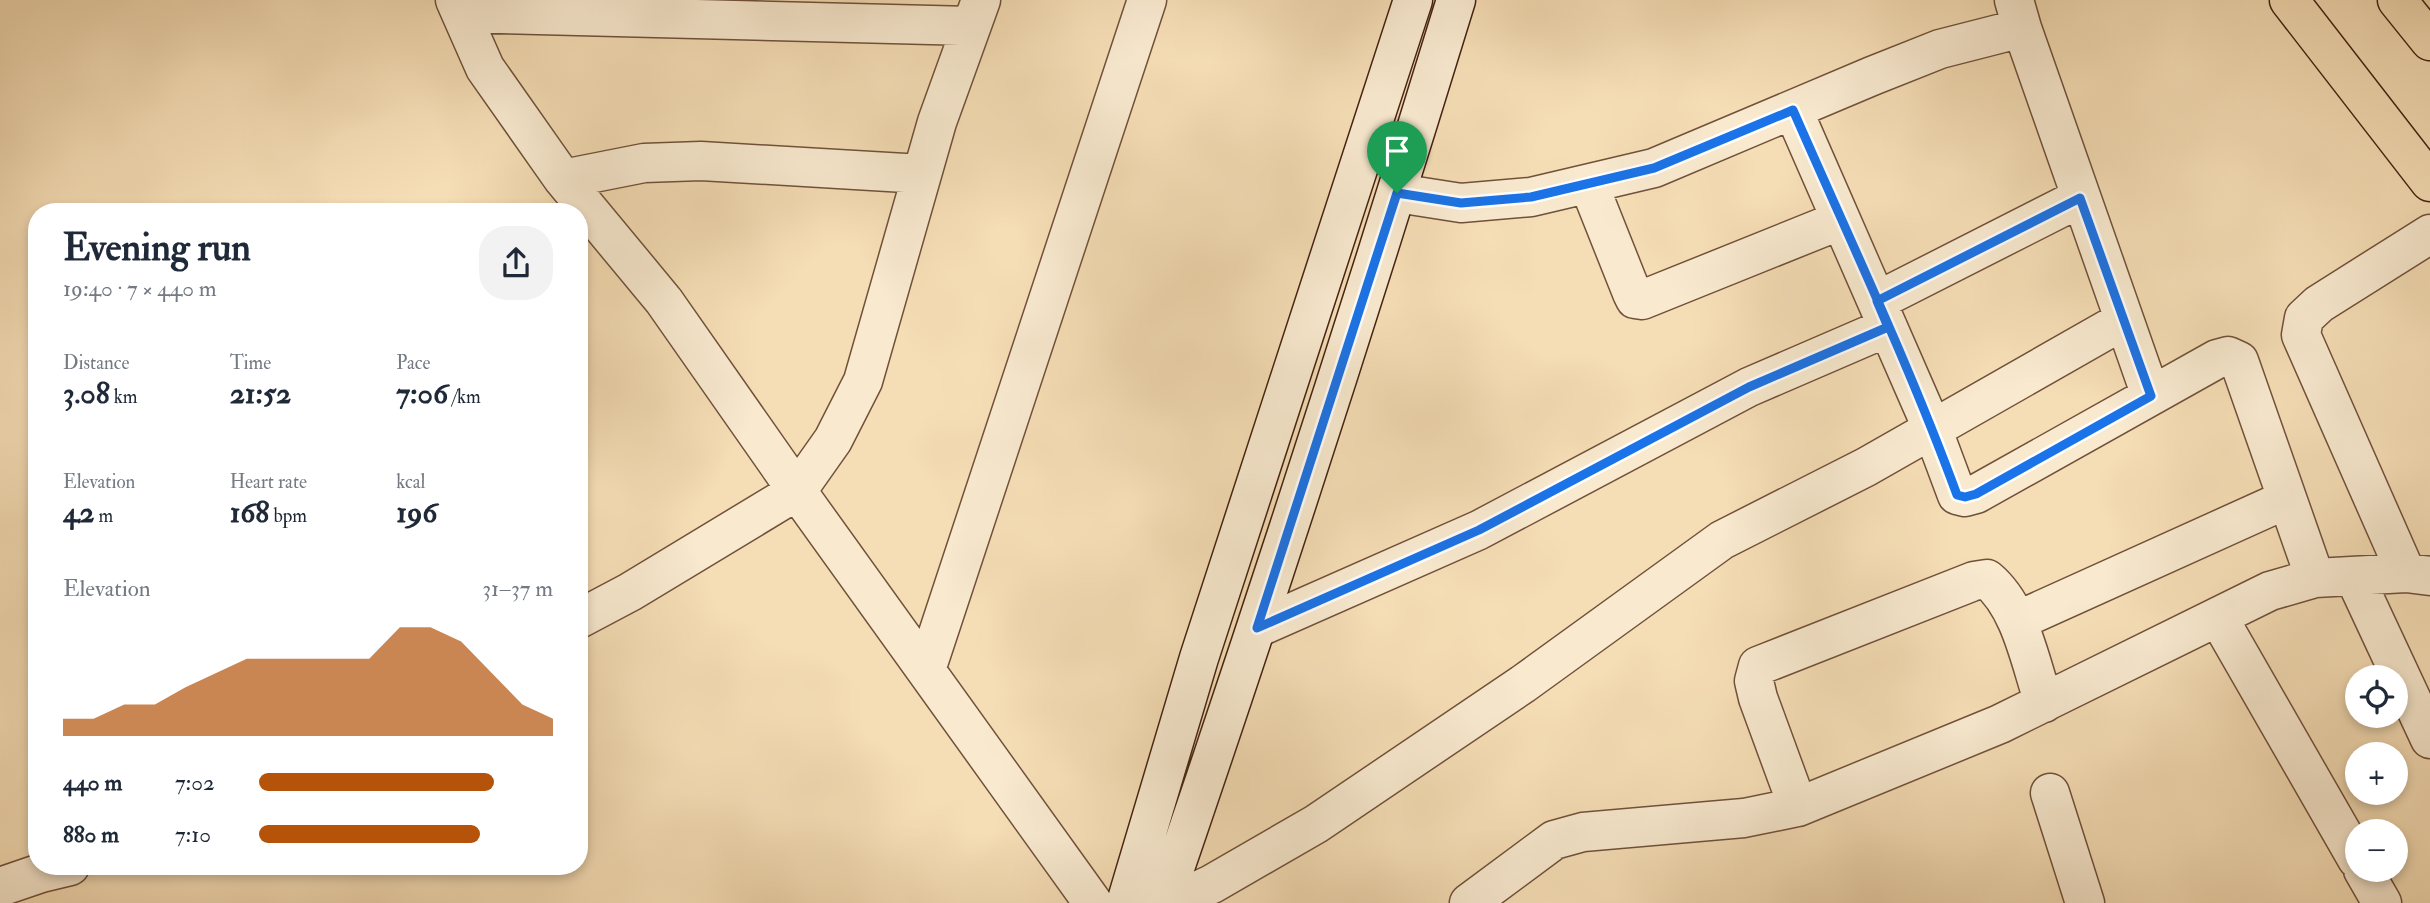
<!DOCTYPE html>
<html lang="en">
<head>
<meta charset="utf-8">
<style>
  body { margin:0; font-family:"IM FELL Double Pica",serif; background:#f2f2f3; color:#1f2937; height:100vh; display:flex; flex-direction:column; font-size:26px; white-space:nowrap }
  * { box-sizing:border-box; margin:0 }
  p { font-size:23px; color:#747a83 }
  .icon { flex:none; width:38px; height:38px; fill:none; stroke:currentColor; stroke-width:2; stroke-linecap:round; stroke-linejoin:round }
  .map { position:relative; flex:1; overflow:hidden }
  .sheet { position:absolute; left:28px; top:203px; width:560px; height:672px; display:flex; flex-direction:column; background:#fff; border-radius:28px; box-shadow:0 4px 10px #0003 }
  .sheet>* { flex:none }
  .controls { position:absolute; left:2345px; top:665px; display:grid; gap:14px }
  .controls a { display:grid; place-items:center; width:63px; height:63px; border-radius:50%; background:#fff; box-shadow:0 4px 10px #0003; font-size:35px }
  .pin { position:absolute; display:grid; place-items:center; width:60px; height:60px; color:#fff; margin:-72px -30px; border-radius:50% 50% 50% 0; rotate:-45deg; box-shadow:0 0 7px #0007 }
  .pin .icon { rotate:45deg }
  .round { display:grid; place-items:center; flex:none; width:74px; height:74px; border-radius:28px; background:#f2f2f3 }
  .headline { display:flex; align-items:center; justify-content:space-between; height:119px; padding:0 35px }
  h1 { font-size:38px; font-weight:700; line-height:52px }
  .metrics { display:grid; grid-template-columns:repeat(3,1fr); gap:10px; height:119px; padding:7px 35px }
  .metrics div { display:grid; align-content:center }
  .metrics b { font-size:30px; font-weight:700 }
  .metrics small { font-size:19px; font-weight:400 }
  .metrics p { font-size:19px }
  .chart { height:196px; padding:14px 35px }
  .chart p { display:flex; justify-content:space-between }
  .chart svg { width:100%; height:126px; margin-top:7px; fill:#b45309; opacity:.7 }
  ul { padding:0 35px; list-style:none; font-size:23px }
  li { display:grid; grid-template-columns:112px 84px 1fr; align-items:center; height:52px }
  li i { height:18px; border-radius:9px; background:#b45309 }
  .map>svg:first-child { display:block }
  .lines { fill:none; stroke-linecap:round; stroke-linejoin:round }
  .minor-casing { stroke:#70513a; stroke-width:41 }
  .secondary-casing { stroke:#421; stroke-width:41 }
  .primary-casing { stroke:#421; stroke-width:41 }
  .minor { stroke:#f8e9cf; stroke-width:38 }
  .secondary { stroke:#f8e9cf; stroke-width:38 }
  .primary { stroke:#f5ddb5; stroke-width:38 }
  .route-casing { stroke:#fff; stroke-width:14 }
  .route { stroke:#1a73e8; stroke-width:9 }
</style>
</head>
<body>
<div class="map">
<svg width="2430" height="903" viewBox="0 0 2430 903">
  <rect width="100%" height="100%" fill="#f5ddb5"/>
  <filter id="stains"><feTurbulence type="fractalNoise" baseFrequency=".00286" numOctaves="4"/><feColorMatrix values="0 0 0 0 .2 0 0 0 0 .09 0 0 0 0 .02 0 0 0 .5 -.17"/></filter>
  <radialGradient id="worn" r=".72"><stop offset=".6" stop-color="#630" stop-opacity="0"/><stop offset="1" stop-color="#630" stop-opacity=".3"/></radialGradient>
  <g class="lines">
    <g class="minor-casing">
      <path id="minor" d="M 455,0 L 485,68 L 563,179 L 664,301 L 797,491 L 1093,903
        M 2014,0 L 2022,28 L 2151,396
        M 461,13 L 971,26
        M 1793,110 L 1932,428 L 1957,495 L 1965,497 L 1976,494 L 2217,359 L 2228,356 L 2239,361 L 2315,578
        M 563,179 L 644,163 L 701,161 L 922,174
        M 1589,185 L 1632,293 L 1635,299 L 1642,300 L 1841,220
        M 1397,193 L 1461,203 L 1531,197 L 1654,168 L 1872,76 L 1940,49 L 2022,28
        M 1877,301 L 2080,198
        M 2406,573 L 2301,335 L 2304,318 L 2319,304 L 2430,234
        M 2354,576 L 2430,739
        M 2218,617 L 2357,859
        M 579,619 L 630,592 L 797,491 L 833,440 L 863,381 L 937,122 L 981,0
        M 2017,621 L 2287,499
        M 1257,628 L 1479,530 L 1749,387 L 1888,327
        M 926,670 L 1147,0
        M 2050,793 L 2085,903
        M 1798,807 L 1758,698 L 1754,681 L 1758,666 L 1974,581 L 1987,579 C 2021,607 2030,662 2044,703
        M 2363,870 L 2382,903
        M 0,887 L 41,873 L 70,866
        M 1171,903 L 1212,884 L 1316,824 L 1523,684 L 1722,540 L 1866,467 L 2124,320
        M 1469,903 L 1554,840 L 1583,832 L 1744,818 L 1798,807 L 2000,724 L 2270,591 L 2315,578 L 2406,573 L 2430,576"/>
    </g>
    <g class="secondary-casing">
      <path id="secondary" d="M 1126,903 L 1199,658 L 1413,0
        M 1163,903 C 1266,603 1363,303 1456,0"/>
    </g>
    <g class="primary-casing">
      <path id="primary" d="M 2289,0 L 2430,182
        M 2397,0 L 2430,41"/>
    </g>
    <use href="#minor" class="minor"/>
    <use href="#secondary" class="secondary"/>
    <use href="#primary" class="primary"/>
  </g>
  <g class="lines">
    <g class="route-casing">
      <path id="route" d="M 1397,193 L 1461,203 L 1531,197 L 1654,168 L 1793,110 C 1849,238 1909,364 1957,495 L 1965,497 L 1976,494 L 2151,396 L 2080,198 L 1877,301 L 1888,327 L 1749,387 L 1479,530 L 1257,628 L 1397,193"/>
    </g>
    <use href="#route" class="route"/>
  </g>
  <rect width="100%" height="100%" filter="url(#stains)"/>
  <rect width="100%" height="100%" fill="url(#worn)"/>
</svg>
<div class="controls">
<a><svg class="icon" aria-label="locate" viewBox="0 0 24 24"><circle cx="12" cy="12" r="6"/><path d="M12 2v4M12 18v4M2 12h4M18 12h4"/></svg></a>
<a>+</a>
<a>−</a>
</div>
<div class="pin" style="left:1397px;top:193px;background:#1e9e55"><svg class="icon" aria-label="arrive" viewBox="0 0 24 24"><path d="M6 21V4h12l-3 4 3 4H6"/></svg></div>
<section class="sheet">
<div class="headline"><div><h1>Evening run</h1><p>19:40 · 7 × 440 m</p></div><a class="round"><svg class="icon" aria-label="share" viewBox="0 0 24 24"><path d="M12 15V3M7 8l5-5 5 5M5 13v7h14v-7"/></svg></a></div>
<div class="metrics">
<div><p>Distance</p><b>3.08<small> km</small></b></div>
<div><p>Time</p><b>21:52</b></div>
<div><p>Pace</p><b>7:06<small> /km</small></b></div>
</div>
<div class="metrics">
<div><p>Elevation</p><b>42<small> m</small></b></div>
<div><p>Heart rate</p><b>168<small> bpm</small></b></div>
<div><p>kcal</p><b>196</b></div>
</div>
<div class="chart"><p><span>Elevation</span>31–37 m</p>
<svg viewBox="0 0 160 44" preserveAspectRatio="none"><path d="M0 44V38L10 38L20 33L30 33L40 27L50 22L60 17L70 17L80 17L90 17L100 17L110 6L120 6L130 11L140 22L150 33L160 38V44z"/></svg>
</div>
<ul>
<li><b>440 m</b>7:02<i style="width:80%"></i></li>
<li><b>880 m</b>7:10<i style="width:75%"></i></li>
</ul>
</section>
</div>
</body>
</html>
